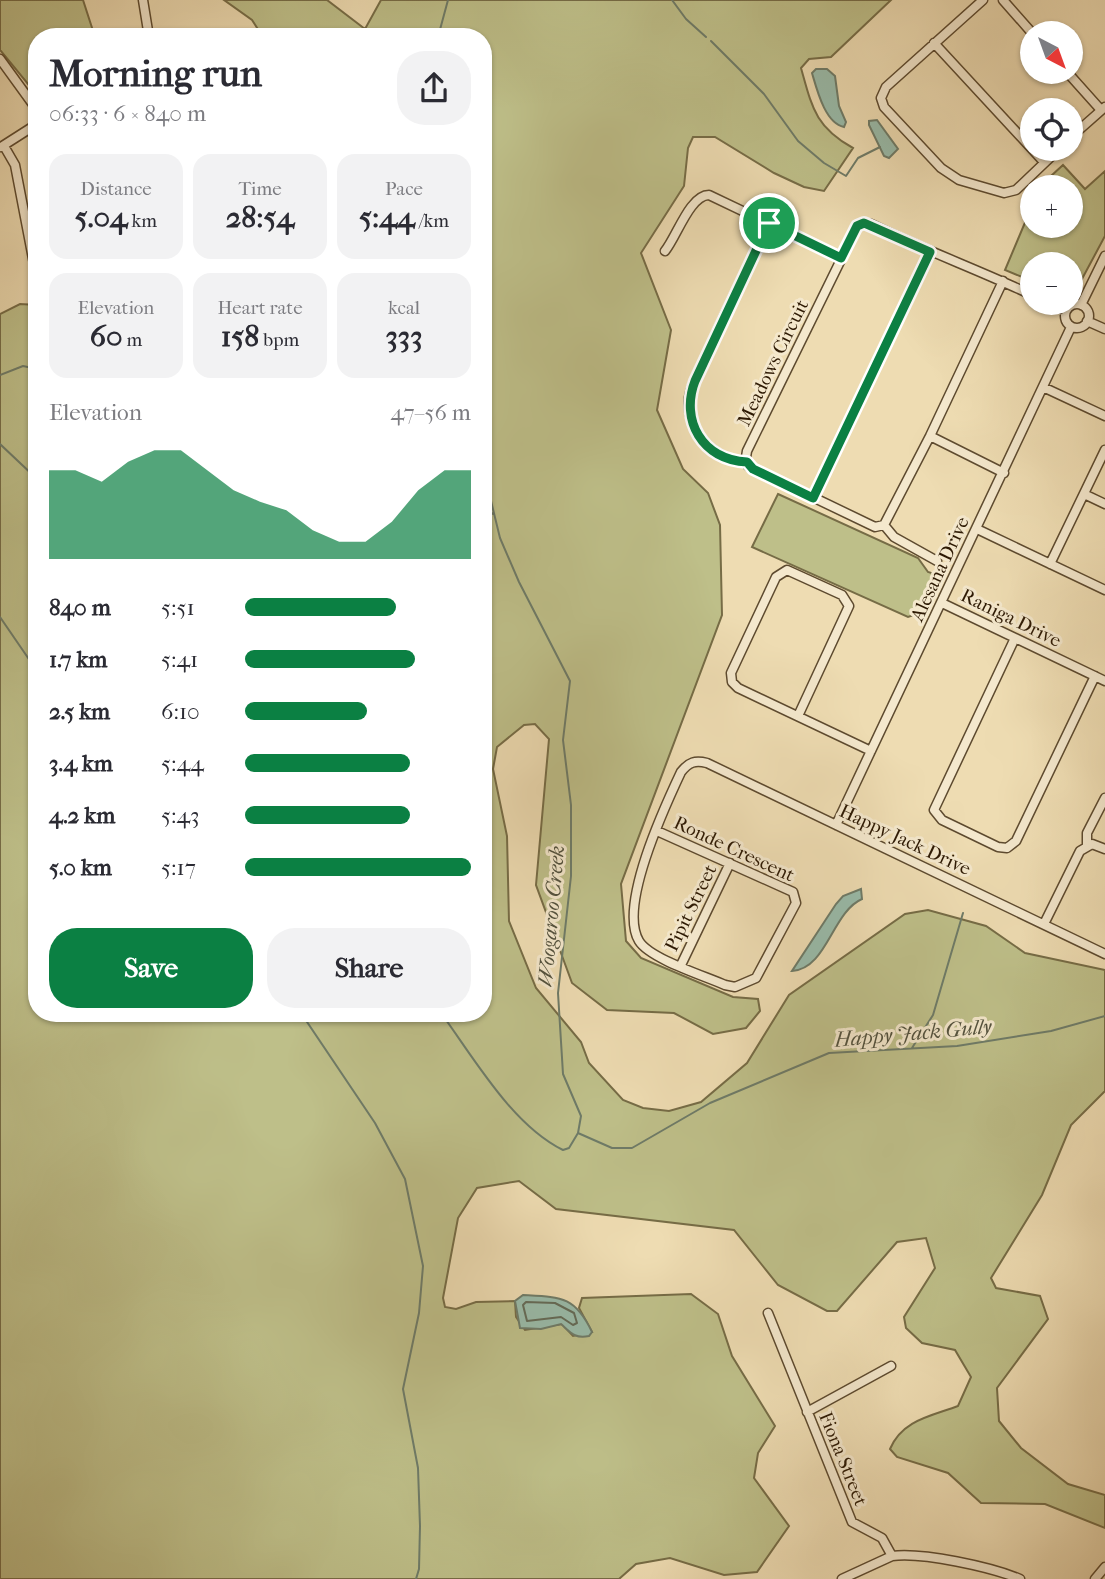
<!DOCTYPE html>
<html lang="en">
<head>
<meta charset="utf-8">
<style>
  body { margin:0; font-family:"IM FELL French Canon",serif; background:#f2f2f3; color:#2b2b33; height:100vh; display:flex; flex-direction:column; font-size:26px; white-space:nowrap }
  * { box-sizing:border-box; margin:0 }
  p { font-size:23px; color:#7c7c81 }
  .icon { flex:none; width:38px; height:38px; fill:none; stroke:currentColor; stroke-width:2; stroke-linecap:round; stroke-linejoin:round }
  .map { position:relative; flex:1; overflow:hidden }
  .drawer { position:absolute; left:28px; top:28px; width:464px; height:994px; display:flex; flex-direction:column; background:#fff; border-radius:28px; box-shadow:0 2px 5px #0004 }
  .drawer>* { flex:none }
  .needle { width:46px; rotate:139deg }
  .controls { position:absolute; left:1020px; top:21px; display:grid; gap:14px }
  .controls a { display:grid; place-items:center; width:63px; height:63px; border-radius:50%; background:#fff; box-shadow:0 2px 5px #0004; font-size:35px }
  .pin { position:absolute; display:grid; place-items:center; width:60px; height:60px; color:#fff; margin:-30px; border:4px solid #fff; border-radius:50%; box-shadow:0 2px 7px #0007 }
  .round { display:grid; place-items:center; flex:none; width:74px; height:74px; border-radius:28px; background:#f2f2f3 }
  .overview { display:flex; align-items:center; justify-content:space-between; height:119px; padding:0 21px }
  h1 { font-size:38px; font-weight:800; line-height:52px }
  .figures { display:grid; grid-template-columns:repeat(3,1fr); gap:10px; height:119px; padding:7px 21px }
  .figures div { display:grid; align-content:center; border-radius:18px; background:#f2f2f3; text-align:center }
  .figures b { font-size:30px; font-weight:800 }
  .figures small { font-size:19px; font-weight:400 }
  .figures p { font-size:19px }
  .chart { height:196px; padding:14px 21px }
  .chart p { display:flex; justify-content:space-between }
  .chart svg { width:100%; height:126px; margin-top:7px; fill:#0b8043; opacity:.7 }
  .action { display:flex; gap:14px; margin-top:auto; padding:14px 21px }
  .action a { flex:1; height:80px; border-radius:28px; background:#0b8043; color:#fff; font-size:28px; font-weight:800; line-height:80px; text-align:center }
  .action a+a { background:#f2f2f3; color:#2b2b33 }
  ul { padding:0 21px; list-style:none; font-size:23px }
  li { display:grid; grid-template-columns:112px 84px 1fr; align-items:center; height:52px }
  li i { height:18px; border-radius:9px; background:#0b8043 }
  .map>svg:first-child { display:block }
  .green { fill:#bebf89; stroke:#766c46; stroke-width:2 }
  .water { fill:#99bcab; stroke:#6e7b68; stroke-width:2 }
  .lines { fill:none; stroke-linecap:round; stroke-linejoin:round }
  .shore { stroke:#636a57; stroke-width:2 }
  .stream { stroke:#6e7b68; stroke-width:2 }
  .minor-casing { stroke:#5d4a2f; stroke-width:11 }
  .minor { stroke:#f4e8cd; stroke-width:8 }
  .route-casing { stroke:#fff; stroke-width:14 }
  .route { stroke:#0b8043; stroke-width:9 }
  .labels { text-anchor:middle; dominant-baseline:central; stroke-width:6; stroke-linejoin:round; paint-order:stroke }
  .street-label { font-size:19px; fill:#2d1903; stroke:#f4e8cd }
  .water-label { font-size:21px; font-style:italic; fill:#53523e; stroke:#f4e8cd }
</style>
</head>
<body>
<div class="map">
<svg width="1105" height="1579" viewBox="0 0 1105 1579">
  <rect width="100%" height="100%" fill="#eedcb2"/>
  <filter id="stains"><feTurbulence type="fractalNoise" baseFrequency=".00286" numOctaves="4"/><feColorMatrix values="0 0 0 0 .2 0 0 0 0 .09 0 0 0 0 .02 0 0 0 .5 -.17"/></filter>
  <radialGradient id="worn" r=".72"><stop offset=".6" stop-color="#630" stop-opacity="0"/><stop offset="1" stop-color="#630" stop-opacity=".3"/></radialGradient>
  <path class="green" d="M 0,0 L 83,0 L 95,37 L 37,37 L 37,95 L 0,50 Z
    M 224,0 L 327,0 L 365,29 L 381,0 L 891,0 L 831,57 L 809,59 L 801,68 C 812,107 815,127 853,148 L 824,191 L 804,187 L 774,173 L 715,137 L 693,137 L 688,148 L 684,186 L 641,253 L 671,330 L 657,410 L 683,469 L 708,493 L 720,525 L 722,615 L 621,884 L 626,941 L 641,958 L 733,997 L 758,999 L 760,1011 L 746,1028 L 713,1034 L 674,1013 L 607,1010 L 572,983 L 536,885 L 549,739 L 535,724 L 524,725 L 497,747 L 493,769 L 507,836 L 509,921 L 536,988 L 581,1042 L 589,1063 L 623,1100 L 643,1108 L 669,1111 L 701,1102 L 747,1063 L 789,995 L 905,914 L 928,910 L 986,926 L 1025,953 L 1105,970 L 1105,1091 L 1071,1125 L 1042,1195 L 991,1278 L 996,1288 L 1040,1296 L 1048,1319 L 997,1388 L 999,1421 L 1021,1448 L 1068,1484 L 1105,1495 L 1105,1528 L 1045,1504 L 981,1503 L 948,1473 L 897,1457 L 890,1449 C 902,1420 931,1416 958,1406 L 971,1377 L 955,1350 L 922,1343 L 906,1328 L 904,1317 L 935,1268 L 926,1238 L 897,1242 L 837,1311 L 827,1311 L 778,1285 L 734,1230 L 556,1209 L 519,1181 L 477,1188 L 458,1218 L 443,1298 L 445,1307 L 456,1309 L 476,1302 L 515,1301 L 516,1317 L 525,1330 L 562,1324 L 573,1336 L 592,1332 L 579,1308 L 582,1298 L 691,1294 L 718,1314 L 732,1356 L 775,1426 L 758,1453 L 754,1478 L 789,1526 L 757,1572 L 724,1575 L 670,1558 L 636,1564 L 619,1579 L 0,1579 L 0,314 L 20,304 L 37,305 L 37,1013 L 483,1013 L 483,37 L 263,37 L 252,20 Z
    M 1063,165 L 1085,189 L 1105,171 L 1105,236 L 1075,292 L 1071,294 L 1071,264 L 1032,264 L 1032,281 L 1005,270 L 1032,206 L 1032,226 L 1071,226 L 1071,187 L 1039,187 Z
    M 778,494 L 918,558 L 928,572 L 941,576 L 920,613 L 908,617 L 752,547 Z"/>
  <path class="water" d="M 816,69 L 827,69 L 835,76 L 839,106 L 846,122 L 844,127 C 825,123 817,90 812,73 Z
    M 877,120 L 898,149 L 889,158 L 884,156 L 869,125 L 869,121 Z
    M 861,889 L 862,899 C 832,912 827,969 792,971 L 836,904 L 843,896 Z
    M 523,1295 C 561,1297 575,1296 592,1332 L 589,1336 C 575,1339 571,1333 561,1324 L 541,1329 L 520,1328 L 515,1301 Z"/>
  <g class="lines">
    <path class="shore" d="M 526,1302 L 555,1303 L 574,1313 L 577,1323 L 573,1325 L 561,1317 L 527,1321 L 523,1305 Z"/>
    <path class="stream" d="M 672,0 L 686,19 L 706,37
      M 438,37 L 448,0
      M 711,41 L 764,94 L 798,141 L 824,163 L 846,176 L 858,158 L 880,147
      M 0,375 L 23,366 L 37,369
      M 0,444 L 37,479
      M 483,506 L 493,514
      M 0,617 L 37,671
      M 301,1013 L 375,1123 L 405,1179 L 423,1266 L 419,1313 L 403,1389 L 418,1468 L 420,1526 L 419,1569 L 416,1579
      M 441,1013 C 474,1058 512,1125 563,1150 L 569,1148 L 578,1133 L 581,1116 L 563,1074 L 558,993 L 571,876 L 571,805 L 563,740 L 570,681 L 519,582 L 500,538 L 483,468
      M 912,1048 L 933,1015 L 963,913
      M 578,1133 L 612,1148 L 632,1148 L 710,1103 L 829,1053 L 957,1046 L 1051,1031 L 1105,1016"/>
    <g class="minor-casing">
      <path id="minor" d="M 143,0 L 149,37
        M 983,0 L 886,87 L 881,98 L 884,107 L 941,168 L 959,180 L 1004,193 L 1016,190 L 1059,149
        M 1003,0 L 1032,33
        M 934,43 L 1044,162
        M 0,59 L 37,110
        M 1067,72 L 1101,110
        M 1071,137 L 1105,107
        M 4,146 L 15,165 L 34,264
        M 1,147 L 37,124
        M 665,251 C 677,236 690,195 709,195 L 841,258
        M 1003,281 L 930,436 L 884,525 L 875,527 L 748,466 L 746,457 L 747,451 L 857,227 L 864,223 L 871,224 C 924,250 979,270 1032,295
        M 1049,303 L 1066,311
        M1065 316a12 12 0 1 1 24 0a12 12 0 1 1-24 0Z
        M 1081,305 L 1105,256
        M 1087,321 L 1105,329
        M 1045,388 L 1105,416
        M 930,436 L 1004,473
        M 747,462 C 715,461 685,431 689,398 C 691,383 701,367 707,354 C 726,310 748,267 769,223
        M 1084,494 L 1105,504
        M 813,498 L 931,252
        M 884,525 L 894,537 L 937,561
        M 977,529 L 1105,590
        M 1050,564 L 1105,450
        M 942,603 L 1105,681
        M 1015,638 L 934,810 L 942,820 L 998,847 L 1007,848 L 1016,841 L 1095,676
        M 798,716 L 849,606 L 842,595 L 787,570 L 776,577 L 731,673 L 732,682 L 738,688 L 871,751
        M 836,825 L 1071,327
        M 657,831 L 793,892 L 796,903 L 756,978 L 735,987 L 725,985 C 705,976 650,959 639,941 C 618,906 665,806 681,772 C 689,762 695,760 707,763 L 1105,954
        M 1087,845 L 1087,833 L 1105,798
        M 1044,924 L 1080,851 L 1092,844 L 1105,849
        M 681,965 L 730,863
        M 768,1313 L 852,1522 L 882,1538 L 892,1556 C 923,1552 991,1567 1020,1579
        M 807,1412 L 891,1366
        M 842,1579 L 892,1556
        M 1095,1579 L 1105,1567"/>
    </g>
    <use href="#minor" class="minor"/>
  </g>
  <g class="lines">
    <g class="route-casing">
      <path id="route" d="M 769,223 L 841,258 L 857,226 L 864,223 L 930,252 L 813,498 L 753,469 L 747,462 C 702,460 680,420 695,381 Z"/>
    </g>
    <use href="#route" class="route"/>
  </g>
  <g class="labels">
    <g class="street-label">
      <text transform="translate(773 363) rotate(-64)">Meadows Circuit</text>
      <text transform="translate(940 569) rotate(-65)">Alesana Drive</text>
      <text transform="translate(1011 618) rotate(26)">Raniga Drive</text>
      <text transform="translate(905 840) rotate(25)">Happy Jack Drive</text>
      <text transform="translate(734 849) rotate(25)">Ronde Crescent</text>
      <text transform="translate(691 908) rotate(-64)">Pipit Street</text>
      <text transform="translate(843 1459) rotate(68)">Fiona Street</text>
    </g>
    <g class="water-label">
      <text transform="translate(551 916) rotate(-85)">Woogaroo Creek</text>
      <text transform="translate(913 1033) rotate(-5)">Happy Jack Gully</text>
    </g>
  </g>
  <rect width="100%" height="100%" filter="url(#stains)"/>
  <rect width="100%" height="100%" fill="url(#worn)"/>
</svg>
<div class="controls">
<a><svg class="needle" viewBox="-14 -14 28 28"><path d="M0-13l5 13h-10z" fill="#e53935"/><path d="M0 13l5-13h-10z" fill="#7c7c81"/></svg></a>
<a><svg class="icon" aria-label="locate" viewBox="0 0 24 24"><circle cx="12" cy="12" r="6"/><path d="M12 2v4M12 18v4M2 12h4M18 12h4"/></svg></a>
<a>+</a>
<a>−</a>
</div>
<div class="pin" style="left:769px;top:223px;background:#1e9e55"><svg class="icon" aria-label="arrive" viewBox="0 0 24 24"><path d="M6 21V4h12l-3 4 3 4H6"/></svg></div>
<section class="drawer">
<div class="overview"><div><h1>Morning run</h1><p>06:33 · 6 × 840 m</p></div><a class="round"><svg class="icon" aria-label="share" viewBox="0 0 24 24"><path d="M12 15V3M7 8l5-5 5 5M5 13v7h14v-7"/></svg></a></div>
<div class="figures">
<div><p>Distance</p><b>5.04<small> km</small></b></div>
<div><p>Time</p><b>28:54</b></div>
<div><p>Pace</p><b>5:44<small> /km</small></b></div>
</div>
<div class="figures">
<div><p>Elevation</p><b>60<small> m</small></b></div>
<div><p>Heart rate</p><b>158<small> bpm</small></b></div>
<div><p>kcal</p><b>333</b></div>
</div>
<div class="chart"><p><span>Elevation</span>47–56 m</p>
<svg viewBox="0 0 160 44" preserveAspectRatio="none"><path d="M0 44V13L10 13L20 17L30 10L40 6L50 6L60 13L70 20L80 24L90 27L100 34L110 38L120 38L130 31L140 20L150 13L160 13V44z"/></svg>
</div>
<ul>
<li><b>840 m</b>5:51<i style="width:67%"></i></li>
<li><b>1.7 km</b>5:41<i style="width:75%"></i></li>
<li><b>2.5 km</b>6:10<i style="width:54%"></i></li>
<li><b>3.4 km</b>5:44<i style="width:73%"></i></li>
<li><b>4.2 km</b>5:43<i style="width:73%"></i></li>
<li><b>5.0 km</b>5:17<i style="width:100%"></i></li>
</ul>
<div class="action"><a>Save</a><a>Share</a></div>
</section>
</div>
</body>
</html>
